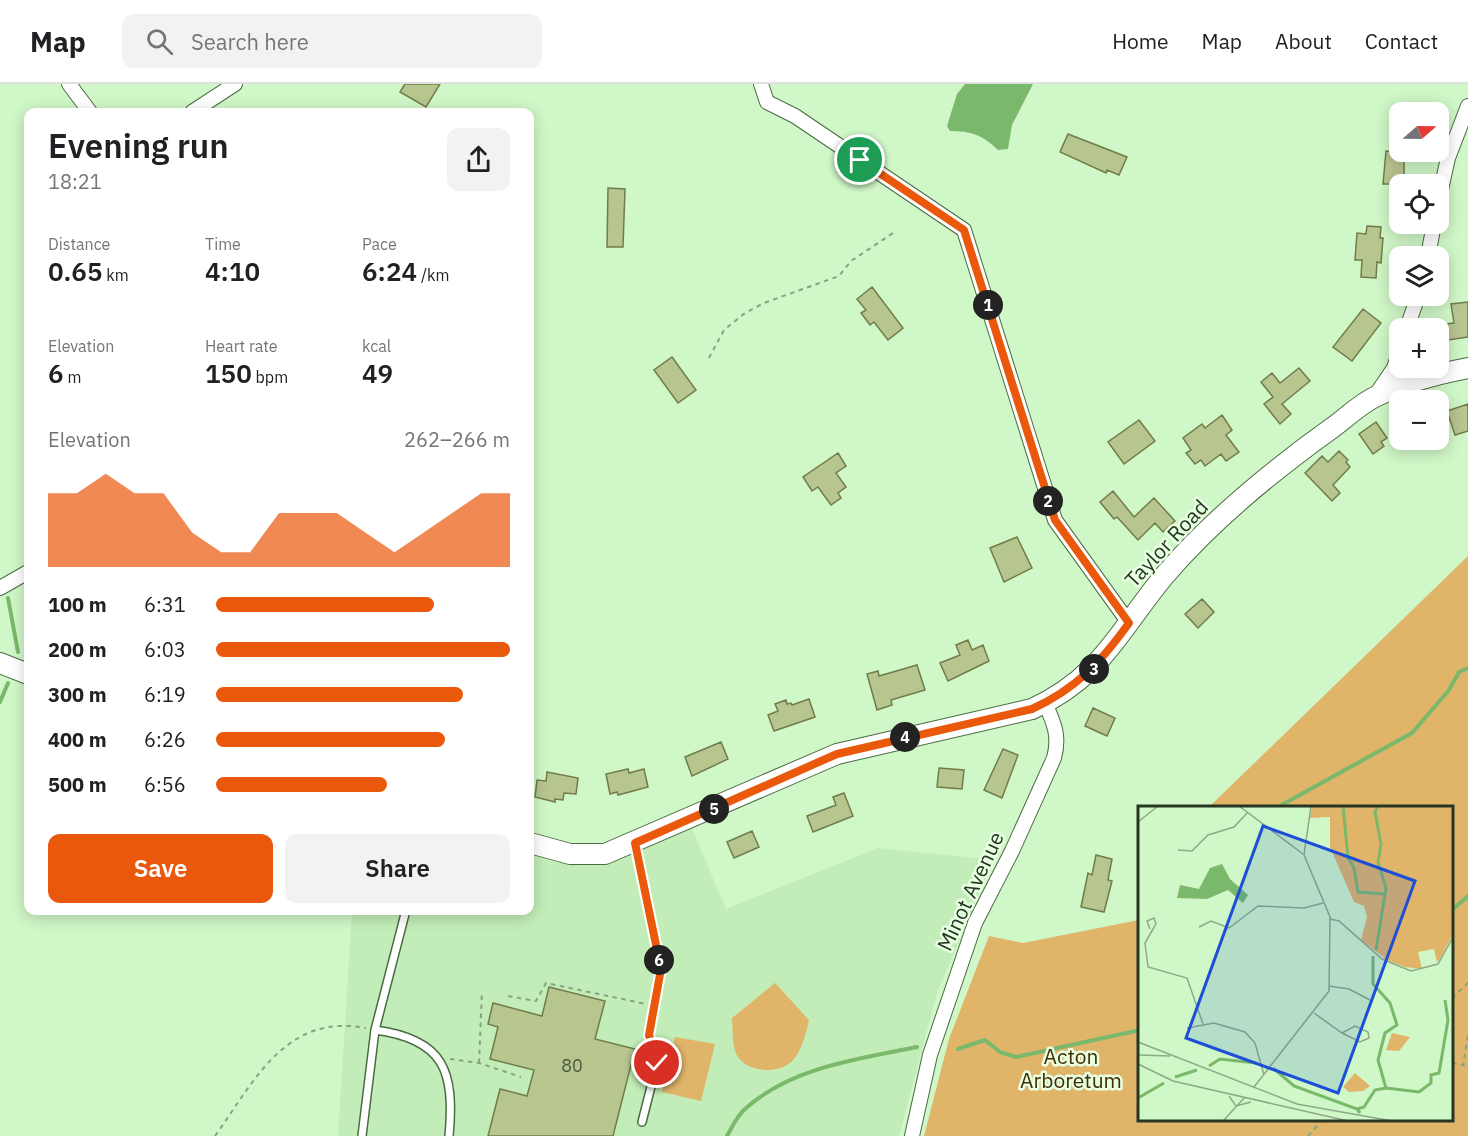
<!DOCTYPE html>
<html lang="en">
<head>
<meta charset="utf-8">
<style>
  body { margin:0; font-family:"IBM Plex Sans",sans-serif; background:#f2f2f2; color:#202124; height:100vh; display:flex; flex-direction:column; font-size:22px; white-space:nowrap }
  * { box-sizing:border-box; margin:0 }
  p { font-size:20px; color:#757577 }
  .icon { flex:none; width:33px; height:33px; fill:none; stroke:currentColor; stroke-width:2; stroke-linecap:round; stroke-linejoin:round }
  .map { position:relative; flex:1; overflow:hidden }
  .side { position:absolute; left:24px; top:24px; width:510px; height:807px; display:flex; flex-direction:column; background:#fff; border-radius:12px; box-shadow:0 3px 15px #0003 }
  .side>* { flex:none }
  .needle { width:39px; rotate:70deg }
  .controls { position:absolute; left:1389px; top:18px; display:grid; gap:12px }
  .controls a { display:grid; place-items:center; width:60px; height:60px; border-radius:12px; background:#fff; box-shadow:0 3px 15px #0003; font-size:30px }
  .pin { position:absolute; display:grid; place-items:center; width:51px; height:51px; color:#fff; margin:-26px; border:3px solid #fff; border-radius:50%; box-shadow:0 2px 6px #0007 }
  .km { position:absolute; width:30px; height:30px; margin:-15px; border-radius:50%; background:#222; color:#fff; font-size:16px; line-height:30px; text-align:center }
  .round { display:grid; place-items:center; flex:none; width:63px; height:63px; border-radius:12px; background:#f2f2f2 }
  .headline { display:flex; align-items:center; justify-content:space-between; height:102px; padding:0 24px }
  h1 { font-size:33px; font-weight:600; line-height:45px }
  .stats { display:grid; grid-template-columns:repeat(3,1fr); gap:9px; height:102px; padding:6px 24px }
  .stats div { display:grid; align-content:center }
  .stats b { font-size:26px; font-weight:600 }
  .stats small { font-size:16px; font-weight:400 }
  .stats p { font-size:16px }
  .chart { height:168px; padding:12px 24px }
  .chart p { display:flex; justify-content:space-between }
  .chart svg { width:100%; height:108px; margin-top:6px; fill:#ea580c; opacity:.7 }
  .cta { display:flex; gap:12px; margin-top:auto; padding:12px 24px }
  .cta a { flex:1; height:69px; border-radius:12px; background:#ea580c; color:#fff; font-size:24px; font-weight:600; line-height:69px; text-align:center }
  .cta a+a { background:#f2f2f2; color:#202124 }
  ul { padding:0 24px; list-style:none; font-size:20px }
  li { display:grid; grid-template-columns:96px 72px 1fr; align-items:center; height:45px }
  li i { height:15px; border-radius:8px; background:#ea580c }
  header { display:flex; align-items:center; gap:36px; box-sizing:border-box; height:84px; padding:0 30px; background:#fff; border-bottom:2px solid #e0e0e0 }
  header strong { font-size:28px }
  nav { display:flex; gap:33px; margin-inline-start:auto; font-size:21px }
  .search { width:420px; height:54px; background:#f2f2f2; display:flex; align-items:center; gap:15px; box-sizing:border-box; padding:0 21px; border-radius:12px; color:#757577; font-size:22px }
  .map>svg:first-child { display:block }
  .built { fill:#c2edb8 }
  .green { fill:#e0b469 }
  .water { fill:#7ab86b }
  .lines { fill:none; stroke-linecap:round; stroke-linejoin:round }
  .stream { stroke:#7ab86b; stroke-width:4 }
  .building { fill:#b7c58f; stroke:#707c49; stroke-width:1.5 }
  .lane-casing { stroke:#4a6b42; stroke-width:10 }
  .street-casing { stroke:#4a6b42; stroke-width:16 }
  .secondary-casing { stroke:#4a6b42; stroke-width:22 }
  .path { stroke:#86a37f; stroke-width:2; stroke-dasharray:4.5 4.5; stroke-linecap:butt }
  .lane { stroke:#fff; stroke-width:7 }
  .street { stroke:#fff; stroke-width:14 }
  .secondary { stroke:#fff; stroke-width:20 }
  .route-casing { stroke:#fff; stroke-width:12 }
  .route { stroke:#ea580c; stroke-width:8 }
  .labels { text-anchor:middle; dominant-baseline:central; stroke-width:5; stroke-linejoin:round; paint-order:stroke }
  .number-label { font-size:18px; fill:#4b5a3e }
  .street-label { font-size:21px; fill:#273623; stroke:#e8ffe2 }
  .park-label { font-size:21px; fill:#432e04; stroke:#e8ffe2 }
  .inset-river { fill:none; stroke:#7ab86b; stroke-width:3 }
  .inset-road { fill:none; stroke:#8caa85; stroke-width:1.5 }
  .view { fill:#1d4ed8; fill-opacity:0.15; stroke:#1d4ed8; stroke-width:3 }
  .inset-edge { fill:none; stroke:#273623; stroke-width:3 }
</style>
</head>
<body>
<header>
<strong>Map</strong>
<div class="search"><svg class="icon" aria-label="search" viewBox="0 0 24 24"><circle cx="10" cy="10" r="6"/><path d="M15 15l6 6"/></svg>Search here</div>
<nav><a>Home</a><a>Map</a><a>About</a><a>Contact</a></nav>
</header>
<div class="map">
<svg width="1468" height="1052" viewBox="0 0 1468 1052">
  <rect width="100%" height="100%" fill="#d0f7c7"/>
  <path class="built" d="M 692,745 L 726,825 L 878,764 L 993,776 L 937,909 L 899,1052 L 338,1052 L 352,827 L 530,826 L 530,770 L 553,778 L 578,780 L 604,777 Z"/>
  <path class="green" d="M 1468,472 L 1468,1052 L 924,1052 L 949,955 L 989,852 L 1023,859 L 1139,836 L 1140,1036 L 1452,1036 L 1452,724 L 1209,723 Z
    M 775,899 L 809,936 C 806,949 803,963 794,975 C 780,992 742,989 735,967 C 732,957 733,944 732,934 Z
    M 675,953 L 715,960 L 701,1017 L 662,1008 Z"/>
  <path class="water" d="M 965,0 L 1033,0 L 1012,41 L 1008,65 L 998,66 C 983,51 971,47 950,47 L 947,42 L 957,10 Z"/>
  <g class="lines">
    <path class="stream" d="M 8,514 L 18,568
      M 0,618 L 8,599
      M 1276,724 L 1412,649 L 1449,606 L 1459,588 L 1468,584
      M 1452,826 L 1468,812
      M 958,965 L 985,956 L 1000,968 L 1016,973 L 1140,946
      M 727,1052 C 732,1043 737,1032 745,1025 C 791,983 858,975 917,963"/>
  </g>
  <path class="building" d="M 405,0 L 440,0 L 426,23 L 400,8 Z
    M 1068,50 L 1127,73 L 1119,91 L 1107,86 L 1106,89 L 1060,68 Z
    M 1386,67 L 1404,69 L 1404,100 L 1383,100 Z
    M 608,104 L 625,105 L 623,163 L 607,163 Z
    M 1367,142 L 1381,143 L 1380,154 L 1383,154 L 1381,179 L 1377,178 L 1376,194 L 1361,193 L 1362,176 L 1355,176 L 1357,149 L 1366,150 Z
    M 872,203 L 903,244 L 888,256 L 874,238 L 870,241 L 861,229 L 866,226 L 857,215 Z
    M 1468,218 L 1468,253 L 1448,256 L 1446,240 L 1454,239 L 1451,220 Z
    M 1363,225 L 1381,239 L 1352,277 L 1333,263 Z
    M 672,273 L 696,306 L 678,319 L 654,286 Z
    M 1299,284 L 1310,297 L 1282,320 L 1291,330 L 1280,340 L 1264,320 L 1273,313 L 1261,298 L 1272,289 L 1280,299 Z
    M 1468,320 L 1468,347 L 1455,351 L 1447,327 Z
    M 1222,331 L 1232,346 L 1226,351 L 1239,368 L 1226,377 L 1221,370 L 1205,382 L 1201,376 L 1195,380 L 1186,369 L 1191,366 L 1183,354 L 1202,340 L 1205,344 Z
    M 1139,336 L 1155,357 L 1124,380 L 1108,358 Z
    M 1376,338 L 1387,354 L 1381,358 L 1384,362 L 1373,370 L 1359,350 Z
    M 1339,367 L 1348,376 L 1346,378 L 1350,383 L 1333,401 L 1340,409 L 1332,417 L 1305,389 L 1322,372 L 1328,378 Z
    M 838,369 L 846,382 L 836,389 L 846,403 L 838,409 L 841,414 L 831,421 L 818,403 L 812,407 L 803,393 Z
    M 1113,407 L 1134,433 L 1154,414 L 1175,437 L 1163,448 L 1155,439 L 1138,456 L 1117,433 L 1114,435 L 1100,418 Z
    M 1017,453 L 1032,484 L 1004,498 L 990,464 Z
    M 1202,515 L 1214,528 L 1198,544 L 1185,530 Z
    M 968,556 L 972,566 L 983,561 L 989,577 L 948,597 L 940,579 L 960,571 L 956,561 Z
    M 917,581 L 925,606 L 891,616 L 892,621 L 877,626 L 867,590 L 878,587 L 879,592 Z
    M 809,615 L 815,633 L 774,647 L 768,631 L 778,627 L 775,620 L 786,616 L 787,620 L 791,619 L 792,621 Z
    M 1093,624 L 1115,634 L 1107,652 L 1085,642 Z
    M 721,658 L 728,675 L 692,692 L 685,673 Z
    M 1003,665 L 1018,671 L 1002,714 L 984,706 Z
    M 939,684 L 964,686 L 962,705 L 937,703 Z
    M 628,685 L 629,689 L 644,685 L 648,703 L 618,711 L 617,708 L 610,710 L 606,690 Z
    M 547,688 L 578,694 L 576,710 L 564,709 L 563,716 L 555,715 L 555,718 L 535,713 L 537,696 L 546,697 Z
    M 844,709 L 853,732 L 813,748 L 807,732 L 836,721 L 833,713 Z
    M 752,747 L 759,763 L 734,774 L 727,758 Z
    M 1096,771 L 1112,775 L 1108,796 L 1112,797 L 1104,828 L 1081,823 L 1088,789 L 1092,791 Z
    M 549,903 L 605,917 L 595,955 L 635,965 L 613,1052 L 488,1052 L 500,1005 L 527,1012 L 534,986 L 490,975 L 498,943 L 488,940 L 493,919 L 542,932 Z"/>
  <g class="lines">
    <g class="lane-casing">
      <path id="lane" d="M 635,759 L 661,885 L 649,951 L 657,979 L 642,1038
        M 375,946 C 444,955 455,987 449,1052
        M 362,1052 L 375,946 L 406,826"/>
    </g>
    <g class="street-casing">
      <path id="street" d="M 69,0 L 90,28
        M 761,0 L 767,18 L 795,32 L 964,146 L 1055,436 L 1129,539
        M 192,28 L 235,0
        M 1438,119 L 1448,74 L 1468,22
        M 1428,172 L 1434,140
        M 1407,244 L 1418,212
        M 1375,312 L 1394,284 L 1400,266
        M 0,504 L 28,488
        M 912,1052 L 930,971 L 975,839 L 1012,767 L 1054,674 C 1060,652 1054,639 1045,619"/>
    </g>
    <g class="secondary-casing">
      <path id="secondary" d="M 0,579 L 28,590
        M 530,759 L 570,770 L 605,770 L 837,670 L 1032,625 C 1102,593 1119,546 1165,491 C 1213,435 1272,387 1332,344 C 1346,334 1361,319 1377,312 C 1405,298 1437,290 1468,284"/>
    </g>
    <path class="path" d="M 709,274 L 724,246 L 745,229 L 764,219 L 839,192 L 851,177 L 896,147
      M 508,912 L 536,917 L 546,899 L 646,920
      M 1452,914 L 1468,899
      M 1468,952 L 1463,981 L 1468,983
      M 450,975 L 479,979 L 521,993
      M 479,979 L 482,907
      M 1452,979 L 1463,981
      M 215,1052 C 255,996 286,929 366,944
      M 1308,1052 L 1322,1036"/>
    <use href="#lane" class="lane"/>
    <use href="#street" class="street"/>
    <use href="#secondary" class="secondary"/>
  </g>
  <g class="lines">
    <g class="route-casing">
      <path id="route" d="M 657,979 L 649,951 L 661,885 L 635,759 L 837,670 L 1032,625 C 1076,605 1101,578 1129,539 L 1055,436 L 964,146 L 860,76"/>
    </g>
    <use href="#route" class="route"/>
  </g>
  <g class="labels">
    <g class="number-label">
      <text x="572" y="981">80</text>
    </g>
    <g class="street-label">
      <text transform="translate(1166 459) rotate(-47)">Taylor Road</text>
      <text transform="translate(970 807) rotate(-65)">Minot Avenue</text>
    </g>
    <g class="park-label">
      <text x="1071" y="972">Acton<tspan x="1071" dy="24">Arboretum</tspan></text>
    </g>
  </g>
  <g transform="translate(1138 722)">
    <rect width="315" height="315" fill="#d0f7c7"/>
    <path d="M 174,0 L 315,0 L 315,128 L 302,153 L 299,156 L 296,143 L 280,146 L 284,163 L 267,161 L 249,154 L 223,134 L 229,111 L 226,100 L 216,96 L 192,41 L 192,11 L 172,12 ZM 254,227 L 272,231 L 261,245 L 248,244 ZM 217,267 L 232,280 L 225,285 L 211,286 L 205,281 Z" fill="#e0b469"/>
    <path d="M 84,58 L 92,73 L 110,89 L 105,97 L 90,84 L 69,93 L 39,92 L 42,79 L 61,83 L 72,62 Z" fill="#7ab86b"/>
    <path class="inset-river" d="M 205,0 L 210,52 L 216,62 L 220,86 L 247,88M 238,144 L 248,82 L 240,56 L 243,38 L 237,6 L 240,0M 71,260 L 82,253 L 118,257M 135,262 L 156,280 L 219,303 L 222,307M 37,271 L 59,264M 248,282 L 281,286 L 293,277 L 293,269 L 301,267 L 310,214 L 307,194M 0,292 L 26,277M 219,303 L 226,301 L 237,284 L 248,282 L 240,254 L 247,227 L 259,219 L 252,197 L 235,178 L 235,150"/>
    <path class="inset-road" d="M 101,0 L 165,48M 0,16 L 20,0M 40,44 L 54,45 L 70,29 L 96,21 L 110,6M 192,113 L 201,115 L 244,153 L 273,165 L 300,158 L 315,131M 61,121 L 73,115 L 91,122 L 120,100 L 166,102 L 185,97M 12,123 L 9,115 L 16,112 L 18,118 L 7,137 L 10,161 L 49,172 L 65,218M 191,180 L 211,183 L 232,194M 176,207 L 204,227 L 222,236 L 231,232 L 230,226 L 217,220 L 204,227M 49,222 L 76,217 L 107,226 L 117,237 L 126,269M 0,236 L 159,298 L 254,315M 0,249 L 32,250M 0,258 L 35,275 L 210,315M 116,281 L 191,185 L 192,111 L 166,49 L 173,0M 91,290 L 98,300 L 113,296M 85,315 L 107,291"/>
    <path class="view" d="M 125,20 L 277,75 L 200,287 L 48,232 Z"/>
    <rect width="315" height="315" class="inset-edge"/>
  </g>
</svg>
<div class="controls">
<a><svg class="needle" viewBox="-14 -14 28 28"><path d="M0-13l5 13h-10z" fill="#e53935"/><path d="M0 13l5-13h-10z" fill="#757577"/></svg></a>
<a><svg class="icon" aria-label="locate" viewBox="0 0 24 24"><circle cx="12" cy="12" r="6"/><path d="M12 2v4M12 18v4M2 12h4M18 12h4"/></svg></a>
<a><svg class="icon" aria-label="layers" viewBox="0 0 24 24"><path d="M12 4l9 5-9 5-9-5zM3 14l9 5 9-5"/></svg></a>
<a>+</a>
<a>−</a>
</div>
<div class="pin" style="left:860px;top:76px;background:#1e9e55"><svg class="icon" aria-label="arrive" viewBox="0 0 24 24"><path d="M6 21V4h12l-3 4 3 4H6"/></svg></div>
<div class="pin" style="left:657px;top:979px;background:#d93025"><svg class="icon" aria-label="check" viewBox="0 0 24 24"><path d="M5 12l5 5 9-10"/></svg></div>
<b class="km" style="left:988px;top:221px">1</b>
<b class="km" style="left:1048px;top:417px">2</b>
<b class="km" style="left:1094px;top:585px">3</b>
<b class="km" style="left:905px;top:653px">4</b>
<b class="km" style="left:714px;top:725px">5</b>
<b class="km" style="left:659px;top:876px">6</b>
<section class="side">
<div class="headline"><div><h1>Evening run</h1><p>18:21</p></div><a class="round"><svg class="icon" aria-label="share" viewBox="0 0 24 24"><path d="M12 15V3M7 8l5-5 5 5M5 13v7h14v-7"/></svg></a></div>
<div class="stats">
<div><p>Distance</p><b>0.65<small> km</small></b></div>
<div><p>Time</p><b>4:10</b></div>
<div><p>Pace</p><b>6:24<small> /km</small></b></div>
</div>
<div class="stats">
<div><p>Elevation</p><b>6<small> m</small></b></div>
<div><p>Heart rate</p><b>150<small> bpm</small></b></div>
<div><p>kcal</p><b>49</b></div>
</div>
<div class="chart"><p><span>Elevation</span>262–266 m</p>
<svg viewBox="0 0 160 44" preserveAspectRatio="none"><path d="M0 44V14L10 14L20 6L30 14L40 14L50 30L60 38L70 38L80 22L90 22L100 22L110 30L120 38L130 30L140 22L150 14L160 14V44z"/></svg>
</div>
<ul>
<li><b>100 m</b>6:31<i style="width:74%"></i></li>
<li><b>200 m</b>6:03<i style="width:100%"></i></li>
<li><b>300 m</b>6:19<i style="width:84%"></i></li>
<li><b>400 m</b>6:26<i style="width:78%"></i></li>
<li><b>500 m</b>6:56<i style="width:58%"></i></li>
</ul>
<div class="cta"><a>Save</a><a>Share</a></div>
</section>
</div>
</body>
</html>
